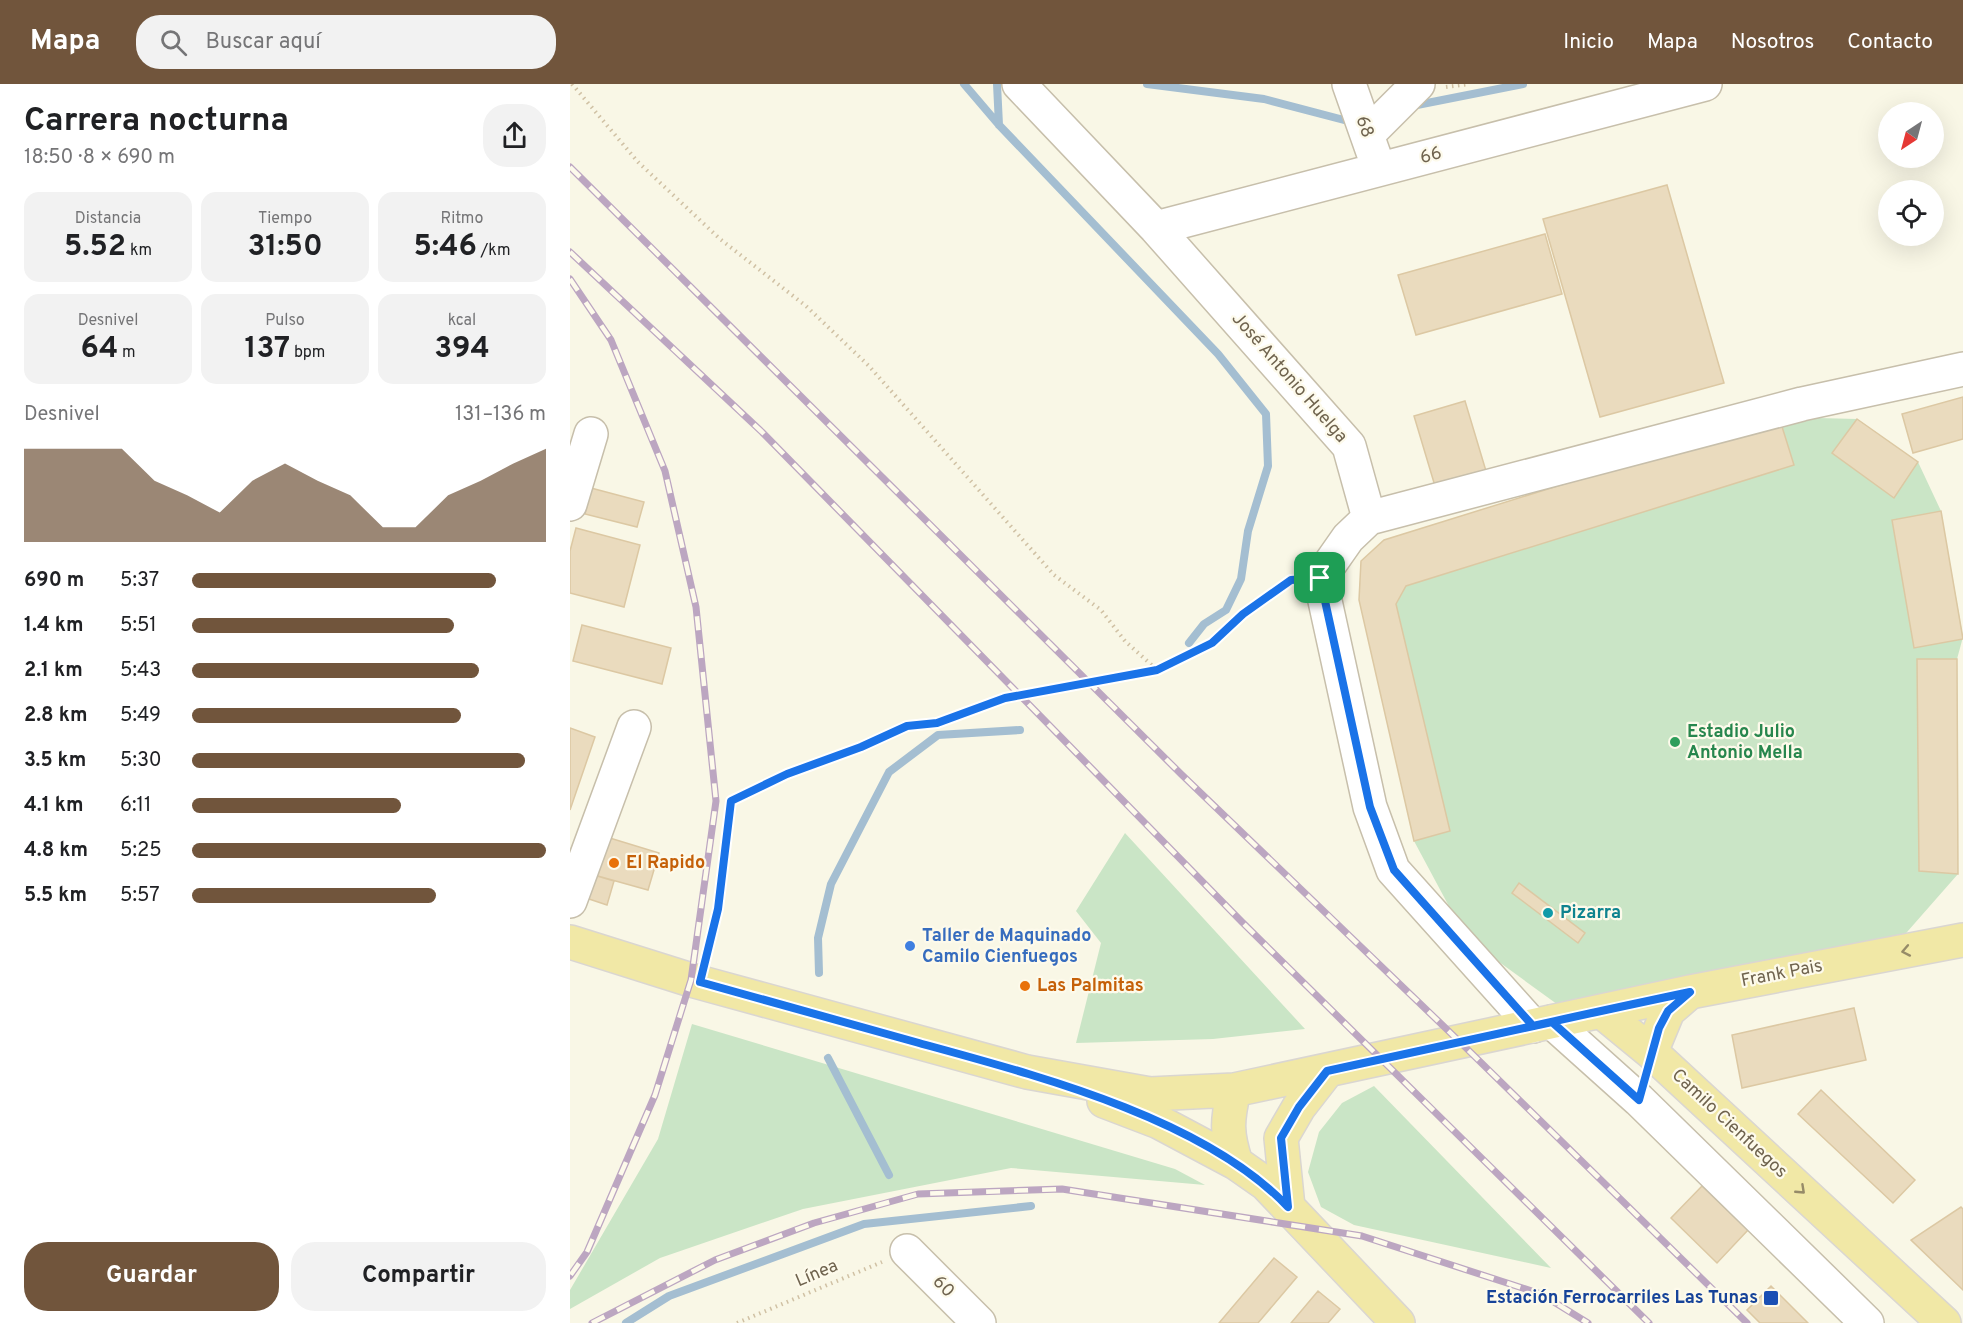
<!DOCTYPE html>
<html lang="es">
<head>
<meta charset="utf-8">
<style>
  body { margin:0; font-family:Overpass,sans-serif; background:#f2f2f2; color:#202124; height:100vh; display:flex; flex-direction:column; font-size:22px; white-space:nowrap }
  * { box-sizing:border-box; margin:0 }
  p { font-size:20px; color:#757577 }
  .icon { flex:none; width:33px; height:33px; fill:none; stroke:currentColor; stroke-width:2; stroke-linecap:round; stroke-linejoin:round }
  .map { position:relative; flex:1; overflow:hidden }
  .sheet { display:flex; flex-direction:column; background:#fff; width:570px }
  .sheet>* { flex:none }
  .needle { width:39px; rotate:216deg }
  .buttons { position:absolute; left:1308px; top:18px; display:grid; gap:12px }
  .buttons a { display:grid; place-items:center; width:66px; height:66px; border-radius:50%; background:#fff; box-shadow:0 6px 24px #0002; font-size:30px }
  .pin { position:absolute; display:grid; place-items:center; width:51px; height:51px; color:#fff; margin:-26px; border-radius:12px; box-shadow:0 3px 9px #0006 }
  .round { display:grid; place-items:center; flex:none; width:63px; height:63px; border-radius:24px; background:#f2f2f2 }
  .head { display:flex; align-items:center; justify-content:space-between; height:102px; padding:0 24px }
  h1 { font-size:33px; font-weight:700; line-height:45px }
  .figures { display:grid; grid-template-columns:repeat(3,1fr); gap:9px; height:102px; padding:6px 24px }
  .figures div { display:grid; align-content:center; border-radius:15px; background:#f2f2f2; text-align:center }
  .figures b { font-size:30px; font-weight:700 }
  .figures small { font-size:16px; font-weight:400 }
  .figures p { font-size:16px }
  .chart { height:168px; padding:12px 24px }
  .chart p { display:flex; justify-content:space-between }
  .chart svg { width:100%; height:108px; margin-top:6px; fill:#71553c; opacity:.7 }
  .button { display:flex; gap:12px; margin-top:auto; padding:12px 24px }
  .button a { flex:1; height:69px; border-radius:24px; background:#71553c; color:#fff; font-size:24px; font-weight:700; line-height:69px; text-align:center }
  .button a+a { background:#f2f2f2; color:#202124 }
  ul { padding:0 24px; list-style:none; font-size:20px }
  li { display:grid; grid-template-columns:96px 72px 1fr; align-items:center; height:45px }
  li i { height:15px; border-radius:8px; background:#71553c }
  header { display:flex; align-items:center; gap:36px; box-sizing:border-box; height:84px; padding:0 30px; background:#71553c; color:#fff }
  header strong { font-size:28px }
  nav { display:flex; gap:33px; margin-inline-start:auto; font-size:21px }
  .search { width:420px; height:54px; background:#f2f2f2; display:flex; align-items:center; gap:15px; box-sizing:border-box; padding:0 21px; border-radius:24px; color:#757577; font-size:22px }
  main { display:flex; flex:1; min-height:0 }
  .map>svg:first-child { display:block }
  .green { fill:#cae5c6 }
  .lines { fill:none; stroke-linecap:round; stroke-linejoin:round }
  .stream { stroke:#a4bed1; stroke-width:8 }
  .building { fill:#eadbbe; stroke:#dcc8a3; stroke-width:1.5 }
  .minor-casing { stroke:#c7bfab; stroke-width:36 }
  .major-casing { stroke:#dad6d1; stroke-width:36 }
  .path { stroke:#d0c1a4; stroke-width:4; stroke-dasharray:1.5 4.5; stroke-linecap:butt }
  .minor { stroke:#fff; stroke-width:33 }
  .major { stroke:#f1e8a6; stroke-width:33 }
  .rail-casing { stroke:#bca6c1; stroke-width:7 }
  .rail { stroke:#fdfaeb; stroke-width:4.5; stroke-dasharray:14; stroke-linecap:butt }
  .oneway { stroke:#968b68 }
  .route-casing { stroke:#fff; stroke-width:12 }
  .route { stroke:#1a73e8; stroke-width:8 }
  .leisure-dot { fill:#2e9e5b; stroke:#fdfaeb; stroke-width:2 }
  .food-dot { fill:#e8710a; stroke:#fdfaeb; stroke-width:2 }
  .culture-dot { fill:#0f9aa8; stroke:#fdfaeb; stroke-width:2 }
  .shop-dot { fill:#3f7fe0; stroke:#fdfaeb; stroke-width:2 }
  .transit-dot { fill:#1a4fb4; stroke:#fdfaeb; stroke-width:2 }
  .labels { text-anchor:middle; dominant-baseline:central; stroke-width:4.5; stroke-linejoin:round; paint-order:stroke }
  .street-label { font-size:18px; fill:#6f634e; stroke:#fdfaeb }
  .leisure-label { font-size:18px; font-weight:bold; fill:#27864d; stroke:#fdfaeb; text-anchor:start }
  .food-label { font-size:18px; font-weight:bold; fill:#c56008; stroke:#fdfaeb; text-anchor:start }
  .culture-label { font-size:18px; font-weight:bold; fill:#0d838f; stroke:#fdfaeb; text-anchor:start }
  .shop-label { font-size:18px; font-weight:bold; fill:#366cbe; stroke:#fdfaeb; text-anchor:start }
  .transit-label { font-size:18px; font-weight:bold; fill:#164399; stroke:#fdfaeb; text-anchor:end }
</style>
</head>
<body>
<header>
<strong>Mapa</strong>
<div class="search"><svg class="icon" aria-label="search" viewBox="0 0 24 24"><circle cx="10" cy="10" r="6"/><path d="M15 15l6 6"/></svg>Buscar aquí</div>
<nav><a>Inicio</a><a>Mapa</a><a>Nosotros</a><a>Contacto</a></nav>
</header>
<main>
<section class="sheet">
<div class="head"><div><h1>Carrera nocturna</h1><p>18:50 · 8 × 690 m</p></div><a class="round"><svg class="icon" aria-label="share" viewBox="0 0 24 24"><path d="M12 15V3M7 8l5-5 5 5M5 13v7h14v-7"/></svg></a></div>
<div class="figures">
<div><p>Distancia</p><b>5.52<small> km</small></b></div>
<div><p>Tiempo</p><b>31:50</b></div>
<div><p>Ritmo</p><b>5:46<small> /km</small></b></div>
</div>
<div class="figures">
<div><p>Desnivel</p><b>64<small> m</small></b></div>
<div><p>Pulso</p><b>137<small> bpm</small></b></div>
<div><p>kcal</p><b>394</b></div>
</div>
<div class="chart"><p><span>Desnivel</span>131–136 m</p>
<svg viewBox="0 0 160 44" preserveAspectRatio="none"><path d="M0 44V6L10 6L20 6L30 6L40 19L50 25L60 32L70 19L80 12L90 19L100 25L110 38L120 38L130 25L140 19L150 12L160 6V44z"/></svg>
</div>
<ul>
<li><b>690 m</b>5:37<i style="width:86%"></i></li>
<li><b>1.4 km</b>5:51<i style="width:74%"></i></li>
<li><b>2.1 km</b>5:43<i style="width:81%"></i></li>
<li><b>2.8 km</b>5:49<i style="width:76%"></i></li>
<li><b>3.5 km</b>5:30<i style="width:94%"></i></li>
<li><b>4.1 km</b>6:11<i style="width:59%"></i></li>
<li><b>4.8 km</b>5:25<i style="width:100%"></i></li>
<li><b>5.5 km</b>5:57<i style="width:69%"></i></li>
</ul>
<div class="button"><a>Guardar</a><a>Compartir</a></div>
</section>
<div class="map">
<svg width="1393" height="1239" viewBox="0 0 1393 1239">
  <rect width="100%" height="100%" fill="#f9f7e6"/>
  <path class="green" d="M 1209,333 L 1287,335 L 1348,378 L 1371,427 L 1393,553 L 1387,575 L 1388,790 L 1323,864 L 991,923 L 896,854 L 844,757 L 789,516 L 791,477 L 814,456 Z
    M 555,749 L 735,945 L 643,955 L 506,959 L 531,859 L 506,827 Z
    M 122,940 L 605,1085 L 635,1101 L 441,1084 L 233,1125 L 90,1174 L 0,1225 L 0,1206 L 88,1055 Z
    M 804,1002 L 981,1184 L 784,1141 L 751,1123 L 738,1088 L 749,1048 L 772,1019 Z"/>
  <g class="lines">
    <path class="stream" d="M 394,0 L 429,41 L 648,270 L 696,330 L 698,382 L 678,447 L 671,495 L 656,526 L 634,540 L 619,559
      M 427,0 L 429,41
      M 577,0 L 694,15 L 774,36 L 785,34
      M 842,22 L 953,0
      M 249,889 L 248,854 L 261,800 L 319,688 L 368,651 L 450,646
      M 258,974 L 319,1091
      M 56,1239 L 99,1212 L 294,1140 L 461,1122"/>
  </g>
  <path class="building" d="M 1097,101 L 1154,299 L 1030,333 L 973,135 Z
    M 975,150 L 992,210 L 846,251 L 828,191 Z
    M 1393,313 L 1393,355 L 1343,369 L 1332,330 Z
    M 895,317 L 916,387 L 865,402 L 844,332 Z
    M 1209,333 L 1224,381 L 836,502 L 826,520 L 880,747 L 844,757 L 789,516 L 791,477 L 814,456 Z
    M 1287,335 L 1348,378 L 1324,414 L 1262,369 Z
    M 21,404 L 74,418 L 67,443 L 15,430 Z
    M 1371,427 L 1393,555 L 1344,564 L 1322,436 Z
    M 6,444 L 70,461 L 54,523 L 0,509 L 0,467 Z
    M 12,541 L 101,564 L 92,600 L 3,577 Z
    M 1347,575 L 1387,575 L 1388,790 L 1349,787 Z
    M 0,644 L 25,653 L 0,726 Z
    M 30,751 L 89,769 L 78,806 L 17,789 Z
    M 17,789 L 44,797 L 37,821 L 10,812 Z
    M 949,799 L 1015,849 L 1008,859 L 942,809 Z
    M 1284,924 L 1296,976 L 1172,1004 L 1162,951 Z
    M 1251,1006 L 1345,1096 L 1323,1119 L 1228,1030 Z
    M 1132,1102 L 1178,1146 L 1147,1179 L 1101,1134 Z
    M 1391,1123 L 1393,1125 L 1393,1206 L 1341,1156 Z
    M 704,1174 L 727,1193 L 688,1239 L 649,1239 Z
    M 1201,1202 L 1238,1239 L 1190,1239 L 1177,1226 Z
    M 748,1207 L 770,1225 L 758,1239 L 721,1239 Z"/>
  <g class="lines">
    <g class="minor-casing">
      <path id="minor" d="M 449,0 L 586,144 L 779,362 L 799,434
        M 779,0 L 809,85
        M 797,51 L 848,0
        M 586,144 L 1135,0
        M 0,420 L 21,350
        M 0,817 L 64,643
        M 982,938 L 1069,1016 L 1297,1239
        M 963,942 L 823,786 L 800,723 L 750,494 L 778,454 L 799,434 L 1232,320 L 1393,285
        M 337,1167 L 409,1239"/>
    </g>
    <g class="major-casing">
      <path id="major" d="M 0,858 L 121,896 L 457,988 L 580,1010 L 664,1006 L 1120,908 L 1393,856
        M 1031,927 L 1081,968 L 1374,1239
        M 1081,968 L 1098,927 L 1120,908
        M 664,1006 C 657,1036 656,1049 666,1079
        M 534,1017 L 589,1038 L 666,1079 L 696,1100 L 828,1239
        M 718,1123 L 711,1054 L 729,1023 L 757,987"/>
    </g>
    <path class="path" d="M 2,0 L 68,78 L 150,155 L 236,222 L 299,282 L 484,491 L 531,526 L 555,557 L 587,586 L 642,559 L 673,530 L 720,497
      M 876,3 L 899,0
      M 137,872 L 148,825 L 161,717 L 217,690 L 291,663 L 337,642 L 367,639 L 435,614 L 586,586
      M 167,1239 L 312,1178"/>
    <use href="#minor" class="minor"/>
    <use href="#major" class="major"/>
    <g class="rail-casing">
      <path id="rail" d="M 0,83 L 611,690 L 890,958 L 1177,1239
        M 0,168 L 192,348 L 672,838 L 1079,1239
        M 0,195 L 41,256 L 95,387 L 126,523 L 146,717 L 121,896 L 85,1011 L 17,1168 L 0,1192
        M 22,1239 L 145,1176 L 244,1139 L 348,1110 L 492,1105 L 792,1152 L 971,1210 L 1018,1239"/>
    </g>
    <use href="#rail" class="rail"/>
  </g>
  <defs><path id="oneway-chevron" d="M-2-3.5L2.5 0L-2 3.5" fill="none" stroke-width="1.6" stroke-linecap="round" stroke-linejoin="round" transform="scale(1.5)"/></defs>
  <g class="oneway">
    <use href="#oneway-chevron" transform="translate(1336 867) rotate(169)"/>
    <use href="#oneway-chevron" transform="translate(1231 1106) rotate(43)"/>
  </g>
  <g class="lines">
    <g class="route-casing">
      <path id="route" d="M 750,494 L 721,496 L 673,530 L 642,559 L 587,586 L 435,614 L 367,639 L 337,642 L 291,663 L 217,690 L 161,717 L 148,825 L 130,898 C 203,918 276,938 349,959 C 465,991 634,1034 718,1123 L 711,1054 L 729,1023 L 757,987 C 832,970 907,954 982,938 L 1069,1016 L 1089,944 L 1098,927 L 1120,908 C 1068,919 1016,930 963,942 L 824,786 L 800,723 L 750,494"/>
    </g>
    <use href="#route" class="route"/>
  </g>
  <circle class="leisure-dot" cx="1105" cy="658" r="6"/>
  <g class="food-dot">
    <circle cx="44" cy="779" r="6"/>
    <circle cx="455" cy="902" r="6"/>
  </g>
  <circle class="culture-dot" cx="978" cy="829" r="6"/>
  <circle class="shop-dot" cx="340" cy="862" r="6"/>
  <rect class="transit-dot" x="1193" y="1206" width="16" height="16" rx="3"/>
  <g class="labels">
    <g class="street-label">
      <text transform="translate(794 43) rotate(71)">68</text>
      <text transform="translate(861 72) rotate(-15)">66</text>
      <text transform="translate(719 294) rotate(49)">José Antonio Huelga</text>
      <text transform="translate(1212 890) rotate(-11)">Frank Pais</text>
      <text transform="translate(1159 1040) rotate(43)">Camilo Cienfuegos</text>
      <text transform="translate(247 1190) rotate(-23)">Línea</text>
      <text transform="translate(373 1203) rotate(45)">60</text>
    </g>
    <g class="leisure-label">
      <text x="1117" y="648">Estadio Julio<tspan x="1117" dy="21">Antonio Mella</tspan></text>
    </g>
    <g class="food-label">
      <text x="56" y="779">El Rapido</text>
      <text x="467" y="902">Las Palmitas</text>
    </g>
    <g class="culture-label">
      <text x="990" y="829">Pizarra</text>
    </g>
    <g class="shop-label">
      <text x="352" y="852">Taller de Maquinado<tspan x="352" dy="21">Camilo Cienfuegos</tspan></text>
    </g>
    <g class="transit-label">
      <text x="1188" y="1214">Estación Ferrocarriles Las Tunas</text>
    </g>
  </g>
</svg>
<div class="buttons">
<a><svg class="needle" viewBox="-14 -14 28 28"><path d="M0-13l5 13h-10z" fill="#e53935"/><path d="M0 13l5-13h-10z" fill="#757577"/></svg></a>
<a><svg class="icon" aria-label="locate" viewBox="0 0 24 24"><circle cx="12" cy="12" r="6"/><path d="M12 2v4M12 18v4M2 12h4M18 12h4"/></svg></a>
</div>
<div class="pin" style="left:750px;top:494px;background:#1e9e55"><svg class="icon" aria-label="arrive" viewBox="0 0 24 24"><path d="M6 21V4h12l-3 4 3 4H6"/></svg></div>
</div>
</main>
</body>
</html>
